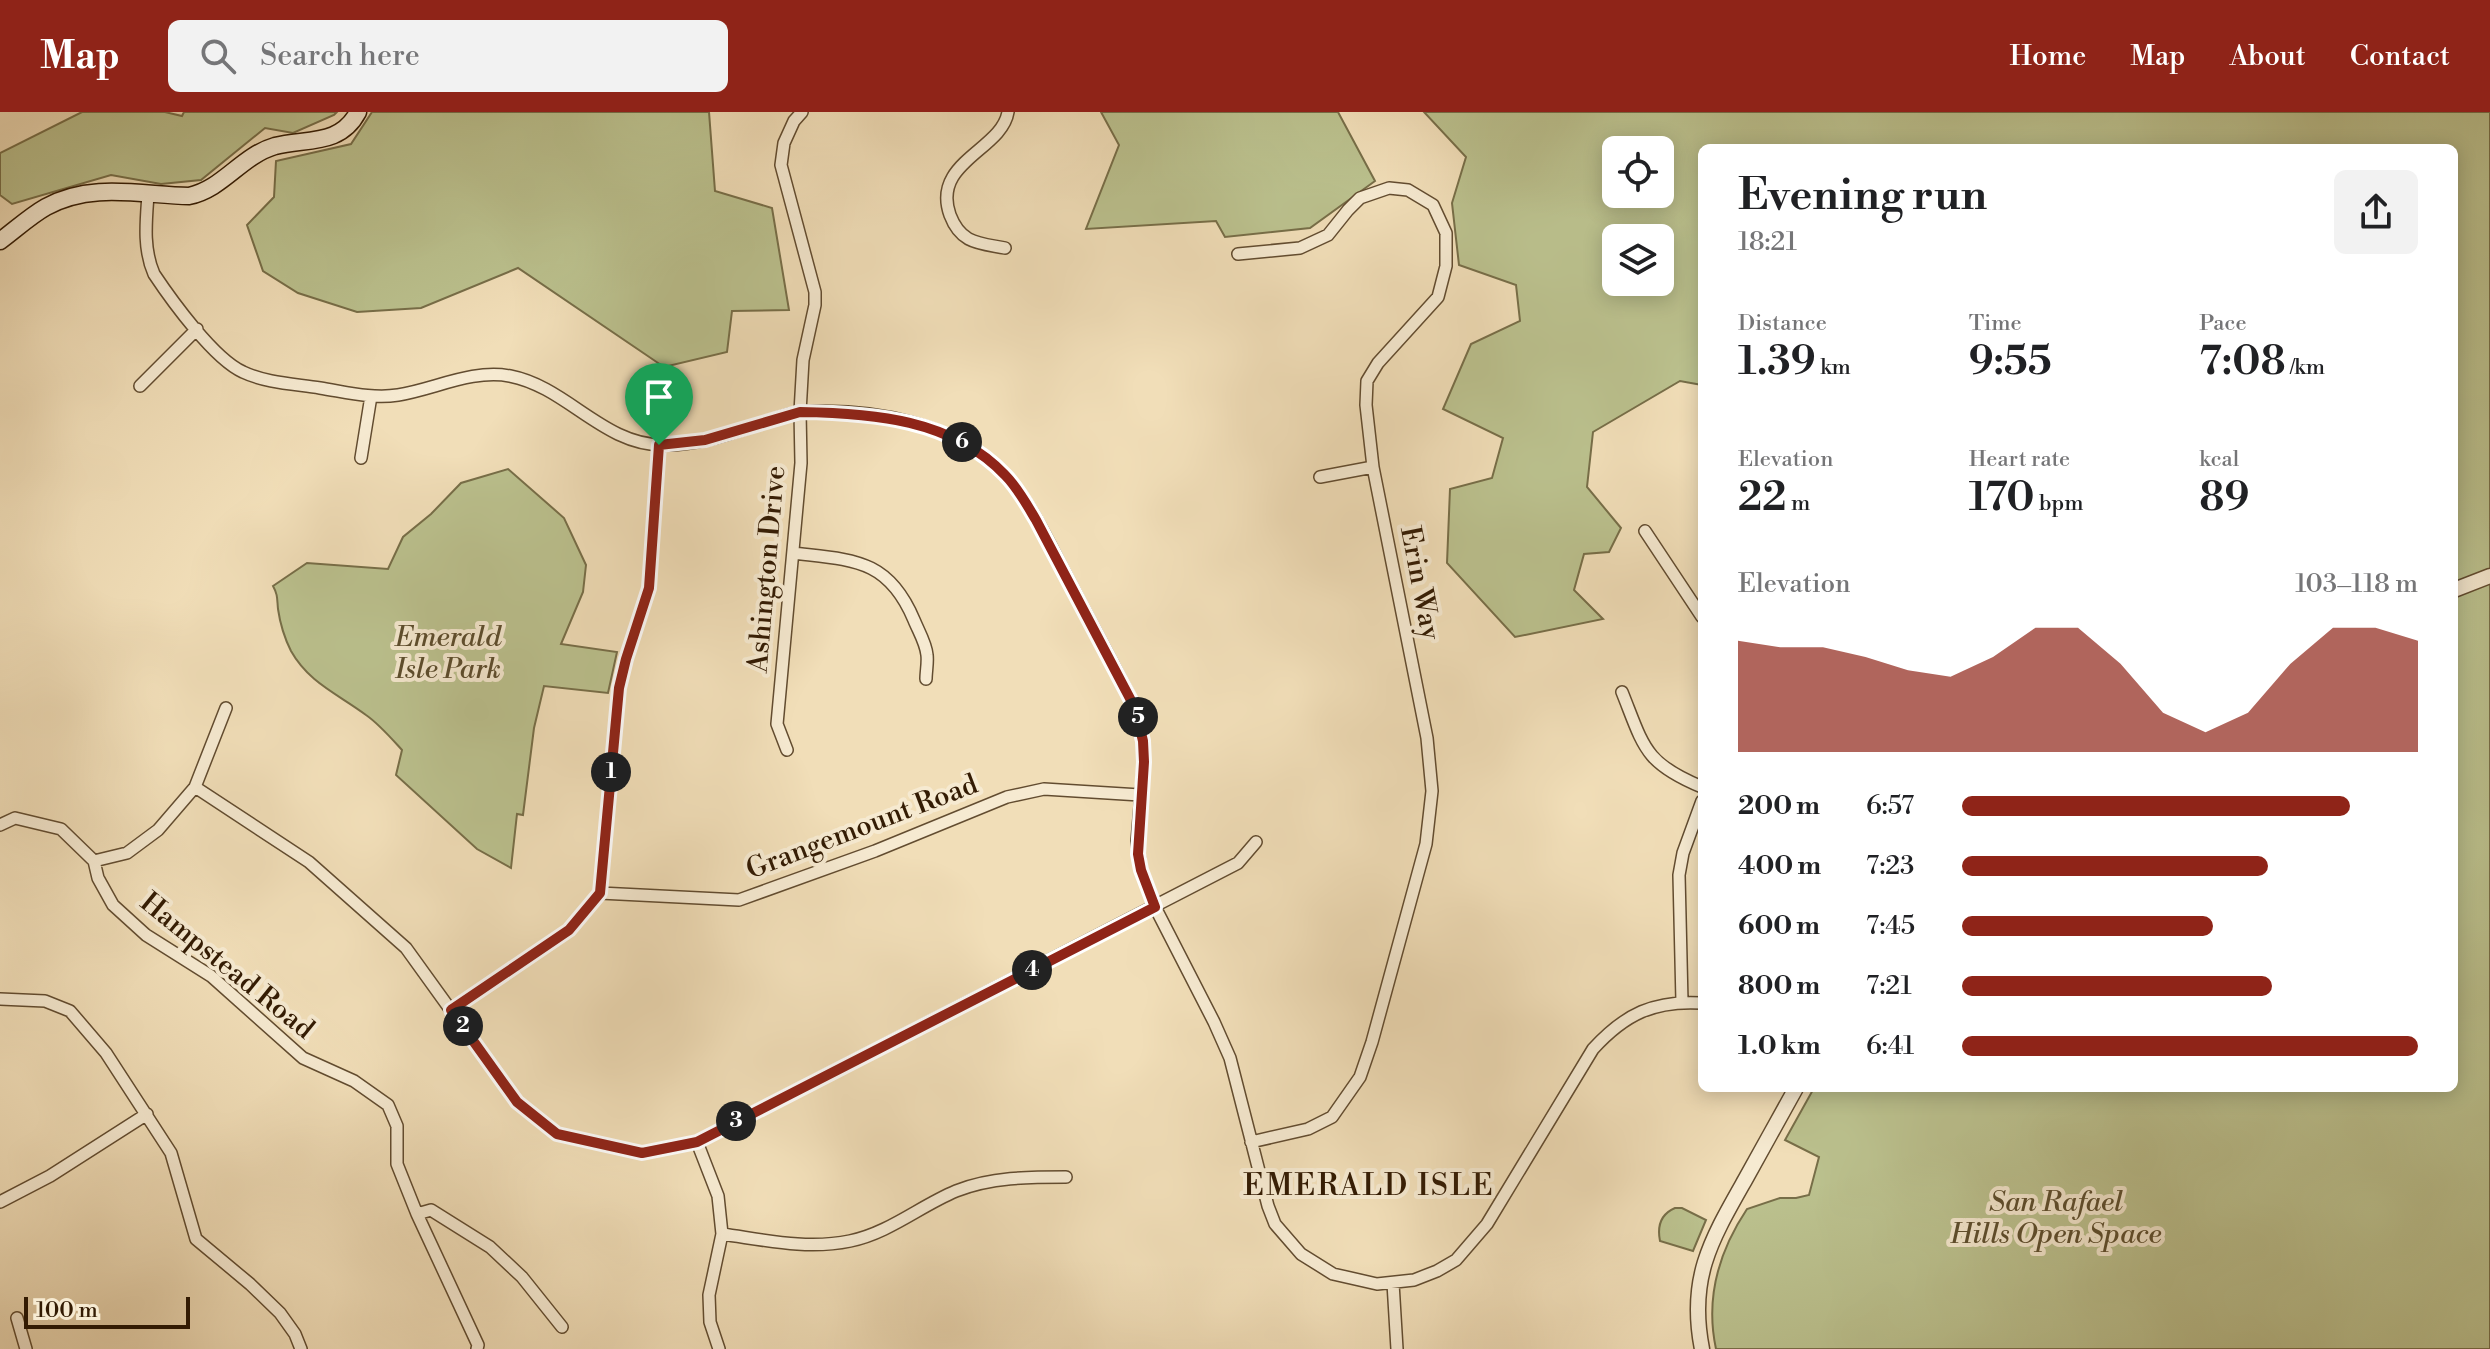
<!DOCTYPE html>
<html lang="en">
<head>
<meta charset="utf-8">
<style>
  body { margin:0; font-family:"Libre Bodoni",serif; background:#f2f2f2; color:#202124; height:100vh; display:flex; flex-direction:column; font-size:30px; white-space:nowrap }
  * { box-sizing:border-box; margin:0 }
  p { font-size:26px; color:#757577 }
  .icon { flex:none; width:44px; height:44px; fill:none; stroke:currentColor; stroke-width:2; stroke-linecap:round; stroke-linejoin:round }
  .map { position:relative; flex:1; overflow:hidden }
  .sheet { position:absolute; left:1698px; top:32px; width:760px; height:948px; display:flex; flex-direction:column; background:#fff; border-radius:12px; box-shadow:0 4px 20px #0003 }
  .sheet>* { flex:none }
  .controls { position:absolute; left:1602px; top:24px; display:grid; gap:16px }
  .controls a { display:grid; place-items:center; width:72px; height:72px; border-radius:12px; background:#fff; box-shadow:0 4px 20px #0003; font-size:40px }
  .scale { position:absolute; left:24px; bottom:20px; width:166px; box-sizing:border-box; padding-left:8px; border:4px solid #331b03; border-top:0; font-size:22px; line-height:28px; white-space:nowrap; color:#331b03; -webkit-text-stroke:6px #f6ead1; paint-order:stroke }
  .pin { position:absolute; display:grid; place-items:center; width:68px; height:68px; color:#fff; margin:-82px -34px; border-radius:50% 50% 50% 0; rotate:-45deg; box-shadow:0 0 8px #0007 }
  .pin .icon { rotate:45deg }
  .km { position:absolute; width:40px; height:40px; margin:-20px; border-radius:50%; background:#222; color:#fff; font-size:22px; line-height:40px; text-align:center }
  .round { display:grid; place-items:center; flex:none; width:84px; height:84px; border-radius:12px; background:#f2f2f2 }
  .headline { display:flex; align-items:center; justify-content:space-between; height:136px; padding:0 40px }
  h1 { font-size:44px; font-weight:600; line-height:60px }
  .figures { display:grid; grid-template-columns:repeat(3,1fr); gap:12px; height:136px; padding:8px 40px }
  .figures div { display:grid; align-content:center }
  .figures b { font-size:40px; font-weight:600 }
  .figures small { font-size:22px; font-weight:400 }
  .figures p { font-size:22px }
  .chart { height:224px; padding:16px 40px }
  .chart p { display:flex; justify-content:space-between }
  .chart svg { width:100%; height:144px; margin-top:8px; fill:#8f2418; opacity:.7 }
  ul { padding:0 40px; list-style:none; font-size:26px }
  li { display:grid; grid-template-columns:128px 96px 1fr; align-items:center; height:60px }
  li i { height:20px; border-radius:10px; background:#8f2418 }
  header { display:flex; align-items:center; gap:48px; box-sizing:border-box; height:112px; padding:0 40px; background:#8f2418; color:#fff }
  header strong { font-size:38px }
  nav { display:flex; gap:44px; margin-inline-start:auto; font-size:28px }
  .search { width:560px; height:72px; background:#f2f2f2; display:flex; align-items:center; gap:20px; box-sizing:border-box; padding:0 28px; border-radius:12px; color:#757577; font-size:30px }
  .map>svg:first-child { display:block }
  .green { fill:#bbc18e; stroke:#776e48; stroke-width:2; fill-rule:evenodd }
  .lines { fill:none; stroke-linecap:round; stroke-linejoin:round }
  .minor-casing { stroke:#624c30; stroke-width:14 }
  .tertiary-casing { stroke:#624c30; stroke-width:17 }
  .secondary-casing { stroke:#331b03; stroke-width:19 }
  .minor { stroke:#f6ead1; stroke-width:11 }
  .tertiary { stroke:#f6ead1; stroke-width:14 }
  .secondary { stroke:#f6ead1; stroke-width:16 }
  .route-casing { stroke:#fff; stroke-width:16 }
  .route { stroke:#8f2418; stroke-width:10 }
  .labels { text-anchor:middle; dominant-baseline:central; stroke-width:8; stroke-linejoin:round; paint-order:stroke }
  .street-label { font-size:28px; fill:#331b03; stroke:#f6ead1 }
  .park-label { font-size:28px; font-style:italic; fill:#5c4d2d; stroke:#f6ead1 }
  .neighbourhood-label { font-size:30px; letter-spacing:2px; fill:#331b03; stroke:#f6ead1 }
</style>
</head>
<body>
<header>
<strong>Map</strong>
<div class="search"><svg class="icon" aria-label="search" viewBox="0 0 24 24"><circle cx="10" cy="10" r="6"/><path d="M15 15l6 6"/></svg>Search here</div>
<nav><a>Home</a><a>Map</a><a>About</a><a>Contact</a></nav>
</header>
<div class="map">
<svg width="2490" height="1237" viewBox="0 0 2490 1237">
  <rect width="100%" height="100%" fill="#f1deb8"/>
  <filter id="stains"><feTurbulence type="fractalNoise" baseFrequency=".0025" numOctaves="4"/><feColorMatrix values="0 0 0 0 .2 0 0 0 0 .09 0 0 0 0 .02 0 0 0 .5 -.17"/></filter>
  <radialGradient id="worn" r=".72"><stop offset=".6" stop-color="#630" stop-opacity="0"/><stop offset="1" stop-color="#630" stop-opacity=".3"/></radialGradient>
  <path class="green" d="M 82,0 L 165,0 L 182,4 L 184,0 L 337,0 L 334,3 L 293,21 L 265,16 L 201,68 L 161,72 L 111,63 L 12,92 L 0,83 L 0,41 Z
    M 372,0 L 709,0 L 715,79 L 772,96 L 789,198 L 732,199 L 727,240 L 664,255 L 518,156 L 421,196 L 357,200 L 298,181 L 263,159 L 247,113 L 274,85 L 276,49 L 351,32 Z
    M 1101,0 L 1338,0 L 1375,69 L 1310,116 L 1225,125 L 1216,109 L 1086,117 L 1119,33 Z
    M 1424,0 L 2490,0 L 2490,1237 L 1716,1237 C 1705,1186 1719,1139 1747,1097 L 1780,1086 L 1796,1086 L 1809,1083 L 1819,1045 L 1785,1028 L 1814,976 L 2454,976 L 2454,36 L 1702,36 L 1702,273 L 1680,269 L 1593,320 L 1587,375 L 1621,416 L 1609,440 L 1584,442 L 1574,478 L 1603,507 L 1515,525 L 1447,451 L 1450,377 L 1492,366 L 1503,326 L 1443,297 L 1471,232 L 1520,209 L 1516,173 L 1459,153 L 1452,91 L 1466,45 ZM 1616,38 L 1660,38 L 1660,82 L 1616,82 ZM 1616,126 L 1660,126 L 1660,170 L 1616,170 Z
    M 508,357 L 564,406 L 586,453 L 583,480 L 561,532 L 617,540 L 608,581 L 544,574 L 534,616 L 523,703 L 517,702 L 511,756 L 477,737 L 396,663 L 402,638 C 391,626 379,612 366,603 C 338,582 309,571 291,539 C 285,527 280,511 278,497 C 277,487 278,483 273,474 L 307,451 L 388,457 L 403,425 L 431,402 L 461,371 Z
    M 1675,1096 L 1682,1096 L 1706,1108 L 1693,1139 L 1660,1129 C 1657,1114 1661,1102 1675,1096 Z"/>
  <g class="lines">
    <g class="minor-casing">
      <path id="minor" d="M 148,83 C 146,110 143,137 154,162 C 172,189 214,247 243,260 C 266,271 295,272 320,276 C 346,280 372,287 398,283 C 435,277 472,257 510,264 C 567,275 603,333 663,333 C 699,334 734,320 768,309 C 780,306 792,300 803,300 C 872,296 957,311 1005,363 C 1032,392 1049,432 1068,467 C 1090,510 1114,552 1135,596 L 1143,629 L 1144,650 L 1137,729 L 1141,758 L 1155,795 L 1214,910 L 1230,946 L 1268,1094 L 1275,1112 L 1301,1142 L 1333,1162 L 1377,1172 L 1414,1168 L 1437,1159 L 1456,1148 L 1487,1112 L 1593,937 C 1625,902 1654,888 1702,891
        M 1005,136 C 979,131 961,132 950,103 C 931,50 1002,38 1008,0
        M 1238,142 L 1300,136 L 1328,123 L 1348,98 L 1360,86 L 1389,76 L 1408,78 L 1433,93 L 1446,121 L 1446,154 L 1438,185 L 1378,251 L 1367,269 L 1366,293 L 1373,355 L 1427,626 L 1432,679 L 1426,732 L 1372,930 L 1360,965 L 1332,1005 L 1308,1017 L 1251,1030
        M 140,274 L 197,217
        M 361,346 L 371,284
        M 1320,365 L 1373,355
        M 1645,419 L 1702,505
        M 793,441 C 852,448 888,446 914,508 C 918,518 926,531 927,543 C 928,550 926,560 926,567
        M 1622,580 C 1644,635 1644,651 1702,675
        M 787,638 L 777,612 L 801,351 L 800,300 L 803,248 L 815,193 L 815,180 L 781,53 L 784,31 L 794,9 L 802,0
        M 195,675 L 309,750 L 406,836 L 517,990 L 557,1022 L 642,1041 L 697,1030 L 1238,751 L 1256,730
        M 0,713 L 15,706 L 61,717 L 94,749 L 98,766 L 113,793 L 146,823 L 211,864 L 303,946 L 354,969 L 388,993 L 397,1014 L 397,1052 L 417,1102 L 478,1233 L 477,1237
        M 94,749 L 127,741 L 158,718 L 195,675 L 226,596
        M 600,781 L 739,788 L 875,739 L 1007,685 L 1044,677 L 1140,683
        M 0,887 L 45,889 L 70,899 L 106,941 L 171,1041 L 196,1127 L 250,1172 L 280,1201 L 295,1222 L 301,1237
        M 1682,890 L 1679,763 L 1683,741 L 1702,689
        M 451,898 L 569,818 L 600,781 L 619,576 L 626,547 L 649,476 L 659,333
        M 697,1030 L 718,1084 L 722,1122 L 709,1183 L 710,1210 L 719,1237
        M 0,1090 L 50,1064 L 147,1002
        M 417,1102 L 431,1098 L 490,1135 L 522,1165 L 562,1215
        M 722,1122 C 765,1128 807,1138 850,1129 C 889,1121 920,1094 956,1079 C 991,1065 1029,1065 1066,1065
        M 1393,1171 L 1397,1237
        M 17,1206 L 26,1237"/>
    </g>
    <g class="tertiary-casing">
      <path id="tertiary" d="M 2454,478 L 2490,464
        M 1702,1237 C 1688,1166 1711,1128 1745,1068 C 1762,1037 1779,1007 1796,976"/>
    </g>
    <g class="secondary-casing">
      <path id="secondary" d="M 0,129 C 15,118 30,104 46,95 C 91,70 141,83 189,84 C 223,77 241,44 275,34 C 307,26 340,34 358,0"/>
    </g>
    <use href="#minor" class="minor"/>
    <use href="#tertiary" class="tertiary"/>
    <use href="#secondary" class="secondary"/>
  </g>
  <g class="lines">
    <g class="route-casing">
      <path id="route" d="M 800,300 C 872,301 952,307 1005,363 C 1018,376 1027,393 1036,408 L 1135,596 L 1143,629 L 1144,650 L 1138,742 L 1141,758 L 1155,795 L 697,1030 L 642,1041 L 557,1022 L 517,990 L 451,898 L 569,818 L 600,781 L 619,576 L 626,547 L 649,476 L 659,333 L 705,328 Z"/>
    </g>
    <use href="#route" class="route"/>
  </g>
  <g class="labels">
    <g class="street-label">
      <text transform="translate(767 457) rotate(-85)">Ashington Drive</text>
      <text transform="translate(1420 471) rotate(79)">Erin Way</text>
      <text transform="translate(862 715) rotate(-21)">Grangemount Road</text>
      <text transform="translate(227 854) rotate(39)">Hampstead Road</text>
    </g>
    <g class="park-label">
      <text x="448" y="525">Emerald<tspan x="448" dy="32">Isle Park</tspan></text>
      <text x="2056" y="1090">San Rafael<tspan x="2056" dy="32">Hills Open Space</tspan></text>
    </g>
    <g class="neighbourhood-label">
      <text x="1369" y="1074">EMERALD ISLE</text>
    </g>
  </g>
  <rect width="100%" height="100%" filter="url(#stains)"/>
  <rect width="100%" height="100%" fill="url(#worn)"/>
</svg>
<div class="controls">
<a><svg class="icon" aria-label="locate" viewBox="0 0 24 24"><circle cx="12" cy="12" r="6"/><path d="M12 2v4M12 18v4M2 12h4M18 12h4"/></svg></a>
<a><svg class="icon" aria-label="layers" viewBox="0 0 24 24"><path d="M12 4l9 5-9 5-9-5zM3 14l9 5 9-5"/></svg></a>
</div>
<div class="scale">100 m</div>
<div class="pin" style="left:659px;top:333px;background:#1e9e55"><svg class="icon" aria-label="arrive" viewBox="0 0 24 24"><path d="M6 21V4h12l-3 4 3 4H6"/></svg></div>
<b class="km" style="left:611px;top:660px">1</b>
<b class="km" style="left:463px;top:914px">2</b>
<b class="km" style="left:736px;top:1009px">3</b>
<b class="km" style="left:1032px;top:858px">4</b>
<b class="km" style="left:1138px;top:605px">5</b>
<b class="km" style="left:962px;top:330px">6</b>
<section class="sheet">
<div class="headline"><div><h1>Evening run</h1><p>18:21</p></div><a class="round"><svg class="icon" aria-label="share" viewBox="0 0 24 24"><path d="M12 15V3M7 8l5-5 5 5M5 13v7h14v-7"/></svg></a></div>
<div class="figures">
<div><p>Distance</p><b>1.39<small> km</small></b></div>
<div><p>Time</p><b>9:55</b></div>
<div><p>Pace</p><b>7:08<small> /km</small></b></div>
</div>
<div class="figures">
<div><p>Elevation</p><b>22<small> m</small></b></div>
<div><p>Heart rate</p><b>170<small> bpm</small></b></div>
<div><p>kcal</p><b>89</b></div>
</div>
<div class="chart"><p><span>Elevation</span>103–118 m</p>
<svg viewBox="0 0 160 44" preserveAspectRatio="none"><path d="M0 44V10L10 12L20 12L30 15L40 19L50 21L60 15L70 6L80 6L90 17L100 32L110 38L120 32L130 17L140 6L150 6L160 10V44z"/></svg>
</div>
<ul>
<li><b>200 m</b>6:57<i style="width:85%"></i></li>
<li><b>400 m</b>7:23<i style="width:67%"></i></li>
<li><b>600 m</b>7:45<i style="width:55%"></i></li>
<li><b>800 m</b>7:21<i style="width:68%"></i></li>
<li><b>1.0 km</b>6:41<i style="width:100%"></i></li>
</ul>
</section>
</div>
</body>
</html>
